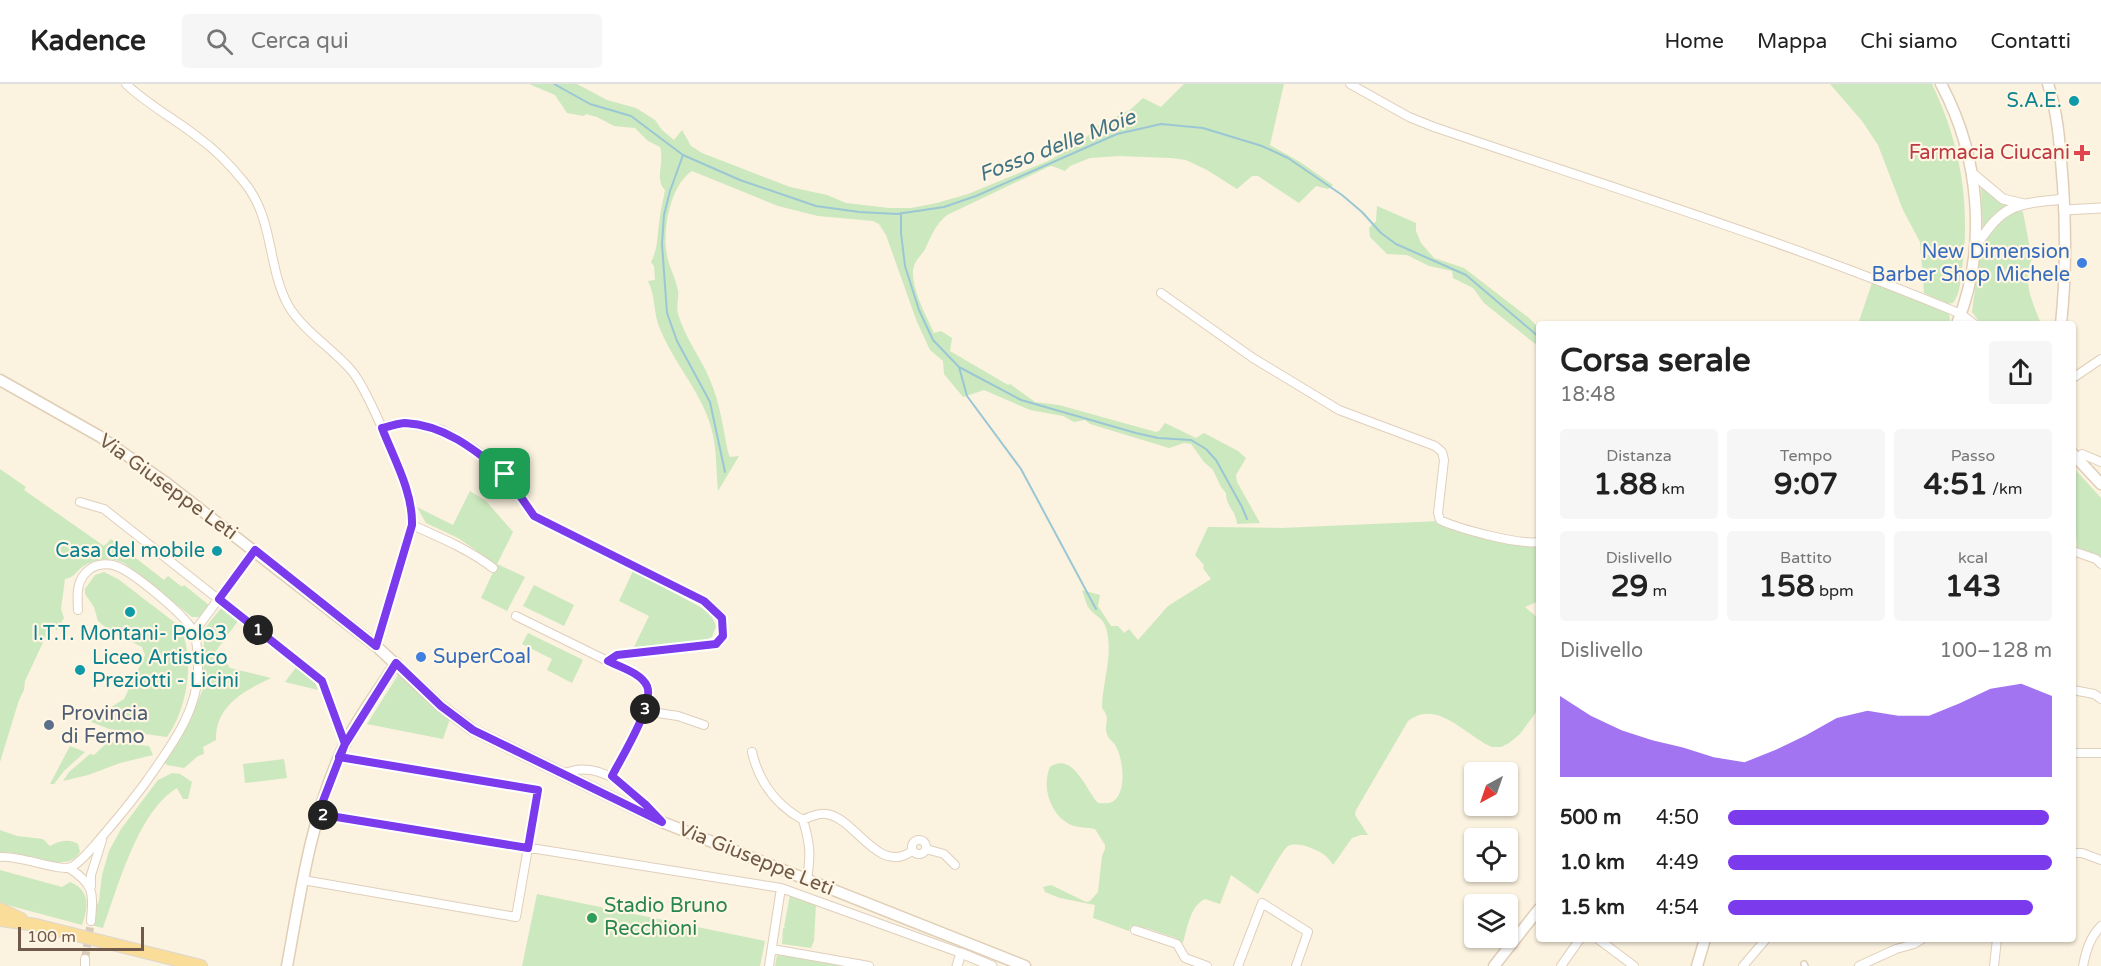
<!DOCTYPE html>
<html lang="it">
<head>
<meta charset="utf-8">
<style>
  body { margin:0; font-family:"Varela Round",sans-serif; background:#f6f6f6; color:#222; height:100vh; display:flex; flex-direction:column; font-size:22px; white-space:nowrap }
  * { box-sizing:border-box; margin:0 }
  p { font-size:20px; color:#767676 }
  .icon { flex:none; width:33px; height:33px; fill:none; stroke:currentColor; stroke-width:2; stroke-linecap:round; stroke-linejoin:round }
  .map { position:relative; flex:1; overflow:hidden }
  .details { position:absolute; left:1536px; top:237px; width:540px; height:621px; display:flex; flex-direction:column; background:#fff; border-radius:6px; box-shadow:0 2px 4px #0004 }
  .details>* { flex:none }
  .needle { width:39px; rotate:220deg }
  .fabs { position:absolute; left:1464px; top:678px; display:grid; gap:12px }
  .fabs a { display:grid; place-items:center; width:54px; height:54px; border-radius:6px; background:#fff; box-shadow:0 2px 4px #0004; font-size:30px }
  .scale { position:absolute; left:18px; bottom:15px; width:126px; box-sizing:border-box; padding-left:6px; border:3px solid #705948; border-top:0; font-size:16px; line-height:21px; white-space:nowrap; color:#705948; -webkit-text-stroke:4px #fff6e4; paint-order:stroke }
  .pin { position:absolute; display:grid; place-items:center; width:51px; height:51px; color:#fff; margin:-26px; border-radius:12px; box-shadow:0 3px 9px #0006 }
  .km { position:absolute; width:30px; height:30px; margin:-15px; border-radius:50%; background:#222; color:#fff; font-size:16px; line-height:30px; text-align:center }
  .round { display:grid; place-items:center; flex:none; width:63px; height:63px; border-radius:6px; background:#f6f6f6 }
  .overview { display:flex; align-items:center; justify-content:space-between; height:102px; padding:0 24px }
  h1 { font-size:33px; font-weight:700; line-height:45px }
  .figures { display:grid; grid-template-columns:repeat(3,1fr); gap:9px; height:102px; padding:6px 24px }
  .figures div { display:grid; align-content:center; border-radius:6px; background:#f6f6f6; text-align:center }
  .figures b { font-size:30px; font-weight:700 }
  .figures small { font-size:16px; font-weight:400 }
  .figures p { font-size:16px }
  .chart { height:168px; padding:12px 24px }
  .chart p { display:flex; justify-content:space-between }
  .chart svg { width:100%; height:108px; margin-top:6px; fill:#7c3aed; opacity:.7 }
  ul { padding:0 24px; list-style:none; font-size:20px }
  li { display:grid; grid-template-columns:96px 72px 1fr; align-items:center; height:45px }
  li i { height:15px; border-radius:8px; background:#7c3aed }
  header { display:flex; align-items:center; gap:36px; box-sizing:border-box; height:84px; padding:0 30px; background:#fff; border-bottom:2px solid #e0e0e0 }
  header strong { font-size:28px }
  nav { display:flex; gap:33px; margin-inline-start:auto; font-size:21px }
  .search { width:420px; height:54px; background:#f6f6f6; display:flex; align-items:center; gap:15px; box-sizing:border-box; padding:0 21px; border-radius:6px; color:#767676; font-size:22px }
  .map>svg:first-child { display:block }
  .green { fill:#cce8be }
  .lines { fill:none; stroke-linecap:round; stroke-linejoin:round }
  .stream { stroke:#9bc7d5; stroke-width:2 }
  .minor-tunnel { stroke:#d8ccb9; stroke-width:8; stroke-dasharray:8 4; stroke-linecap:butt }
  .pedestrian-casing { stroke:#dfcfbb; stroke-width:8 }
  .minor-casing { stroke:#dfcfbb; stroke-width:10 }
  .tertiary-casing { stroke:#dfcfbb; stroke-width:11 }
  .secondary-casing { stroke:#e0ceb6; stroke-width:13 }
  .primary-casing { stroke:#ddd7d3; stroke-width:14 }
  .pedestrian { stroke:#fff; stroke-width:5 }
  .minor { stroke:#fff; stroke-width:8 }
  .tertiary { stroke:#fff; stroke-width:9 }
  .secondary { stroke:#fff; stroke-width:10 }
  .primary { stroke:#f9dd98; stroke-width:12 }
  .route-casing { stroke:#fff; stroke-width:12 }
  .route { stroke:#7c3aed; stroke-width:8 }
  .culture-dot { fill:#0f9aa8; stroke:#fff6e4; stroke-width:2 }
  .health-dot { fill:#e0444e; stroke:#fff6e4; stroke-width:2 }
  .shop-dot { fill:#3f7fe0; stroke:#fff6e4; stroke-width:2 }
  .service-dot { fill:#5c6f8a; stroke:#fff6e4; stroke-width:2 }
  .leisure-dot { fill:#2e9e5b; stroke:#fff6e4; stroke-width:2 }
  .labels { text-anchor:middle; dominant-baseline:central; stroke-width:4.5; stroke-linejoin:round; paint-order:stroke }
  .culture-label { font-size:20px; fill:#0d838f; stroke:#fff6e4; text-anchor:end }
  .health-label { font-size:20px; fill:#be3a42; stroke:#fff6e4; text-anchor:end }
  .shop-label { font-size:20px; fill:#366cbe; stroke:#fff6e4; text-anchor:end }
  .street-label { font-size:20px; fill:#705948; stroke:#fff6e4 }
  .service-label { font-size:20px; fill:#4e5e75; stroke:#fff6e4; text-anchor:start }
  .leisure-label { font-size:20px; fill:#27864d; stroke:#fff6e4; text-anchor:start }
  .water-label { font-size:21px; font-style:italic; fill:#427484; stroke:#fff6e4 }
</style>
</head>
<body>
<header>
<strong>Kadence</strong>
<div class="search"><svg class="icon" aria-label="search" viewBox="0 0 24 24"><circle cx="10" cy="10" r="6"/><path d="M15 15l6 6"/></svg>Cerca qui</div>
<nav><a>Home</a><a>Mappa</a><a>Chi siamo</a><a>Contatti</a></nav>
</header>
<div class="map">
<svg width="2101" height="882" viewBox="0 0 2101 882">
  <rect width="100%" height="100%" fill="#fbf2df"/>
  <path class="green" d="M 529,0 L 577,0 L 607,16 L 636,24 L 655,36 L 662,46 L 674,56 L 682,46 L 691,62 L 702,69 L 790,103 L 827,111 L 846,119 L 889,124 L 911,124 L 937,119 L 968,110 L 1048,77 L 1080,59 L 1099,41 L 1130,26 L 1143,14 L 1161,23 L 1184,0 L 1284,0 L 1270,61 L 1300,78 L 1333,101 L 1328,105 L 1316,102 L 1299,119 L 1258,92 L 1252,92 L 1237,105 L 1207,86 L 1186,76 L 1171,74 L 1119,72 L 1090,74 L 1070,82 L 1065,87 L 1052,82 L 1048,83 L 947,131 C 936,140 932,150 926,163 C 923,170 916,175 914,182 C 908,198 927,234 934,249 L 941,247 L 952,254 L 950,267 L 1008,301 L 1010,300 L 1035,318 L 1059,321 L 1156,348 L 1159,347 L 1165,339 L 1196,354 L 1204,349 L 1238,367 L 1246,374 L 1236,391 L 1237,398 L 1260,439 L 1237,440 C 1236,426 1226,423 1226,409 L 1221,403 L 1213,386 L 1204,378 L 1191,360 L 1184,359 L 1169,364 L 1090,340 L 1085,336 L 1074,338 L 1063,332 L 1030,326 L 984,306 L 963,313 L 944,290 L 943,277 L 930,266 L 917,238 L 886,151 L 879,140 L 873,137 L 818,132 L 778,122 L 692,87 C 670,101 662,147 667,171 C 669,183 676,195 678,207 C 679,214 676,222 678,230 C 685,254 701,274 710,296 C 720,319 723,344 728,368 L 730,373 L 739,372 L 718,407 C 716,386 717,364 711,343 C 701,308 674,279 660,245 C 653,229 656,213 648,197 L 655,196 L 654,182 L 651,178 C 658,165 657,154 659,140 C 660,129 663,117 665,106 C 654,95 665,78 660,63 L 648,57 L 635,44 L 614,42 L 597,33 L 586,30 L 584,32 L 567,29 L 555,11 Z
    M 1830,0 L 1932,0 C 1960,58 1971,120 1962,184 C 1960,195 1961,209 1953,219 L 1946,220 L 1924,209 L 1920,158 L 1903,126 L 1878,61 L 1862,37 Z
    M 1981,102 L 1997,116 L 2008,120 L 1994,130 L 1983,145 Z
    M 1377,122 L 1416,139 L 1416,147 L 1421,159 L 1434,174 L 1464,184 L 1529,234 L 1539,244 L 1539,263 L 1484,219 L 1473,204 L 1453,194 L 1452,187 L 1429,182 L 1407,171 L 1387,170 L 1370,153 L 1369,144 L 1376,137 Z
    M 2016,125 L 2023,128 L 2032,175 C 2021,195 2034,222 2041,240 L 1981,240 L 1972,228 L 1980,167 L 1986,155 L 1998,136 Z
    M 1873,196 L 1948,228 L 1950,234 L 1949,240 L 1858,240 Z
    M 2073,383 L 2101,414 L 2101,475 L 2077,464 L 2076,450 L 2073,450 Z
    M 0,385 L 26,403 L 24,406 L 104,462 L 111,455 L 164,496 L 168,492 L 182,503 L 184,501 L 210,522 L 199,533 L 192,533 L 124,479 C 110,473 94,474 81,484 C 75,489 74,493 65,495 L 61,525 L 64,534 L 57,546 L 50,543 L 25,597 L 24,606 L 19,616 L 0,678 Z
    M 470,407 L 486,417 L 513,448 L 497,480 L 525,493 L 507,527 L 481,514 L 495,484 L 477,467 L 458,454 L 426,439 L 417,423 L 453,441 Z
    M 1440,437 L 1446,442 L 1505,459 L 1539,459 L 1539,517 L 1525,523 L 1539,535 L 1539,624 L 1520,650 L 1509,659 L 1501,663 L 1492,663 C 1466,652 1437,614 1408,637 L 1356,726 L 1355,731 L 1368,751 L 1361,751 L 1352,754 L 1333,781 C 1327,771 1321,768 1311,764 C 1304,761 1295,759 1288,762 C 1281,767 1264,801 1258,810 L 1231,791 L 1220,820 L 1205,815 C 1190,822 1187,845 1183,859 L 1176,854 L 1146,844 L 1144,846 L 1131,842 L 1129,847 L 1093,834 L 1095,821 L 1060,814 L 1045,808 L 1043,803 L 1051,801 L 1086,818 L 1090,817 L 1098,808 L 1102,772 L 1105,765 L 1105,761 L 1095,745 C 1087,743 1079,744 1071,741 C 1051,732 1041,703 1050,683 C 1073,667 1086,706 1098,719 C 1102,719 1108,720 1112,718 C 1128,710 1123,672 1115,661 C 1112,656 1109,656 1107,650 C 1103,639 1112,636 1102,624 C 1102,599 1114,570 1106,544 C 1103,533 1094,532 1088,523 C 1086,519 1084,511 1082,506 L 1100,511 L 1098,522 L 1111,542 L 1118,542 L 1124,549 L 1129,545 L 1138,556 L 1168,522 L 1211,495 L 1203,484 L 1204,481 L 1195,471 L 1208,443 L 1282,444 Z
    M 633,487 L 702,524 L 712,533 L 716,542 L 712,553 L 699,559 L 634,563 L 649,532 L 619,517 Z
    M 104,488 L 118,495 L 178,541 C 197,570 187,626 167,653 L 109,645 L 89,637 L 101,633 L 108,625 L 124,615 L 145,571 L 142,563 L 110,547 L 98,537 L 94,523 L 85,510 L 85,505 L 95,491 Z
    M 534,501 L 574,521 L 564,542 L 523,522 Z
    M 222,523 L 238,537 L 213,571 L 226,578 L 230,584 L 271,594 C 244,607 215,622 216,656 L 203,663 L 204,670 L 198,672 L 184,684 L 167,681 L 163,678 L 191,633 L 203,605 L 204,545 Z
    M 528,549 L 583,576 L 572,599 L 547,586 L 552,575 L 522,560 Z
    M 297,582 L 314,596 L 318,606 L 285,598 Z
    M 398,591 L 450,635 L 443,655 L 367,640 Z
    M 108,658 L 149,662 L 153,671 L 120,679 L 88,691 L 63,697 L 69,688 L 90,670 L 94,671 Z
    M 70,662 L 85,668 L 64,687 L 54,700 L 50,700 Z
    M 284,675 L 287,694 L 245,699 L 243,680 Z
    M 172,689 L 180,690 L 192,698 L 188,715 L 183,715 L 177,704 C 138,727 118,803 103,844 L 91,841 L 92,831 L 99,817 L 102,791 L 109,767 L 121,745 L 158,696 Z
    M 0,746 L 17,752 L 43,755 L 50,762 C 58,757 69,754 78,760 L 80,768 C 67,792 25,766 0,768 Z
    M 0,786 L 62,803 L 70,798 C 91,806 88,825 82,841 L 0,819 Z
    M 537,810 L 765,857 L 760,882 L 522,882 Z
    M 790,811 L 816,819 L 814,857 L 811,864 L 782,860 L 783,844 L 786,844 L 784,843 Z
    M 777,871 L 836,878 L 851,882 L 775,882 Z"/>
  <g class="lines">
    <path class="stream" d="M 554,0 L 590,20 L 631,32 L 683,71 L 740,96 L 816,122 L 859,128 L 897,130 L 944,123 L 976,112 L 1117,50 L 1161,40 L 1203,44 L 1262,62 L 1288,74 L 1342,111 L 1362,128 L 1381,149 L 1396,160 L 1466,191 L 1539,253
      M 683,71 L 670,107 L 664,131 L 662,160 L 667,229 L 677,257 L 710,318 L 725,388
      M 901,131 L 901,149 L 905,182 L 919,226 L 933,256 L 959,283 L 1021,316 L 1136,349 L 1158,354 L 1191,356 L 1206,365 L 1216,376 L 1242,423 L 1247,435
      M 959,283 L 967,312 L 1021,385 L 1096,525"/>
    <path class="minor-tunnel" d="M 85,875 L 91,837"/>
    <g class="pedestrian-casing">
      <path id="pedestrian" d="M 1804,880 L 1805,882"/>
    </g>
    <g class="minor-casing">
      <path id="minor" d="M 126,0 C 148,21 175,35 199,54 C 216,66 231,82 244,98 C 274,134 267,182 288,221 C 303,247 332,264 351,286 C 367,304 410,404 412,428 C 413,432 412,437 412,441 L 376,562
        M 1350,0 L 1409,33 L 1434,43 C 1610,103 1789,158 1961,230 L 1974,240
        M 1161,209 L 1253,274 L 1339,326 L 1435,362 L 1442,368 L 1444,376 L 1438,429 L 1440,436 C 1459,445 1519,461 1539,458
        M 2073,294 L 2101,275
        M 382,344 L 403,339 L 442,346 L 475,365 L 505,390 L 534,432 L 704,517 L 722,534 L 723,552 L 715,560 L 617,571 L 608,577
        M 2078,374 L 2082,370 L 2101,378
        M 80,418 L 104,425 L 322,597 L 345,660
        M 412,441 C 441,454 468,465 493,484
        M 2073,467 L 2096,475 L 2101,480
        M 516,532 L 636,591 C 641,595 646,599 647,605 C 651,623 621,674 612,692
        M 194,548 L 255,466
        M 2073,606 L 2094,610 L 2101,615
        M 644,627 L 678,632 L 704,641
        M 752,668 C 759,698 776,721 803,736 C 810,759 811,771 807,795
        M 2073,669 L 2101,669
        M 563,690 C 601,673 635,708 659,735
        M 318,730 L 781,804 L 961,869
        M 803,736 C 811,732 818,729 826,730 C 855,733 878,792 912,767
        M912 763a7 7 0 1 1 14 0a7 7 0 1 1-14 0Z
        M 926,765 L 944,770 L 955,781
        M 2073,769 L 2082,769 L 2101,776
        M 0,773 C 19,771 61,788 71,783 C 80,779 87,769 94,762 C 113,740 131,719 148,695 C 171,662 198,627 198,585 C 198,574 198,560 194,549 C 188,533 133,488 116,482 C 108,479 96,480 90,485 C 76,495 77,510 78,526
        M 69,784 C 95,801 93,809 91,837
        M 303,796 L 516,833 L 538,706 L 339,673
        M 91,802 L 91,791 L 102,756
        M 1135,846 L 1177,860 L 1185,874 L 1207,882
        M 1598,855 L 1634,882
        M 772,865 L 869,882
        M 85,882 L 85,875
        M 769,882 L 781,804
        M 1238,882 L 1262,819 L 1308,848 L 1296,882
        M 1561,882 L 1580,855
        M 1743,882 L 1766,855
        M 1859,882 L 1896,865 L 1914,860 L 1922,855
        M 1994,882 L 1997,855
        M 2083,882 C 2086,867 2090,853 2101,842"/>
    </g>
    <g class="tertiary-casing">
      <path id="tertiary" d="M 1972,89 L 2003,115 L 2024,120
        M 2064,126 L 2101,124
        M 1976,160 C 1984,152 1989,142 1997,135 C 2014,117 2041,118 2064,115
        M 957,882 L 961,869 L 992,882"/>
    </g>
    <g class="secondary-casing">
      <path id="secondary" d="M 1941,0 C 1980,73 1988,163 1957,240
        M 2048,0 C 2059,33 2060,66 2063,101 C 2066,147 2066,193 2061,240
        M 0,296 L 99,352 L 165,398 L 376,562 L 441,622 L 473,646 L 662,738 L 1025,882
        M 2073,370 L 2101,400
        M 287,882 C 300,812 310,739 339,673 C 353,640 377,609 396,579
        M 1494,882 L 1539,825
        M 1697,882 L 1705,855"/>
    </g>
    <g class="primary-casing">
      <path id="primary" d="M 0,825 L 21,835
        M 0,836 L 36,841 L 201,882"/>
    </g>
    <use href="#pedestrian" class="pedestrian"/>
    <use href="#minor" class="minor"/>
    <use href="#tertiary" class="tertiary"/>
    <use href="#secondary" class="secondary"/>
    <use href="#primary" class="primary"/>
  </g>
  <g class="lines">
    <g class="route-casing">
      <path id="route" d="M 505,390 C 475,366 445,341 405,339 C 398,339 389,343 382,344 C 394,375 413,408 412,441 L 376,562 L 255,466 L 219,515 L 322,597 L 345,660 L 339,673 L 538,706 L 528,764 L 318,730 L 345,660 L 396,579 L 441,622 L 473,646 L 662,738 L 646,721 L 612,692 C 621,674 655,620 647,602 C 641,589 620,583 608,577 L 617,571 L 716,560 L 723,552 L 722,534 L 704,517 L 534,432 L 505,390"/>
    </g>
    <use href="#route" class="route"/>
  </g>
  <g class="culture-dot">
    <circle cx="2074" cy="17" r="6"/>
    <circle cx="217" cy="467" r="6"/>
    <circle cx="130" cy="528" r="6"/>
    <circle cx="80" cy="586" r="6"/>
  </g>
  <path class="health-dot" d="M2079 60h6v6h6v6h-6v6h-6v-6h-6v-6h6z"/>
  <g class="shop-dot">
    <circle cx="2082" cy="179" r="6"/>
    <circle cx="421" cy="573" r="6"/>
  </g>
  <circle class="service-dot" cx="49" cy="641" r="6"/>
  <circle class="leisure-dot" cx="592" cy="834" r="6"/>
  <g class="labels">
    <g class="culture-label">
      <text x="2062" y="17">S.A.E.</text>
      <text x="205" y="467">Casa del mobile</text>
      <text x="130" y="550" text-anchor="middle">I.T.T. Montani- Polo3</text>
      <text x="92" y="574" text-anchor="start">Liceo Artistico<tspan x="92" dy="23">Preziotti - Licini</tspan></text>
    </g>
    <g class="health-label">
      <text x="2070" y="69">Farmacia Ciucani</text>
    </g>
    <g class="shop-label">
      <text x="2070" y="168">New Dimension<tspan x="2070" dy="23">Barber Shop Michele</tspan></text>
      <text x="433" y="573" text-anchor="start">SuperCoal</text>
    </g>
    <g class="street-label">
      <text transform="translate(168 403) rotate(36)">Via Giuseppe Leti</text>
      <text transform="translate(756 775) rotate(22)">Via Giuseppe Leti</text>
    </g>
    <g class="service-label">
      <text x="61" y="630">Provincia<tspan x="61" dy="23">di Fermo</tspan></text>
    </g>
    <g class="leisure-label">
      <text x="604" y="822">Stadio Bruno<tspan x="604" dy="23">Recchioni</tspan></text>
    </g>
    <g class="water-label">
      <text transform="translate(1057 62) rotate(-21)">Fosso delle Moie</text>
    </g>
  </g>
</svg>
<div class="fabs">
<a><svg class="needle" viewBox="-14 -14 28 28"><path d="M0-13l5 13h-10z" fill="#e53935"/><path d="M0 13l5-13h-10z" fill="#767676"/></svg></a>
<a><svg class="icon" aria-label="locate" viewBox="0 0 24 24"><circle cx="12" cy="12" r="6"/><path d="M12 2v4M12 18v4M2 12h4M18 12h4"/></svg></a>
<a><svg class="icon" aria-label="layers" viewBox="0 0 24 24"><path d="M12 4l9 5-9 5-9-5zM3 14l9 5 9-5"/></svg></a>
</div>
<div class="scale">100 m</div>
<div class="pin" style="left:505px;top:390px;background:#1e9e55"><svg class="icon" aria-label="arrive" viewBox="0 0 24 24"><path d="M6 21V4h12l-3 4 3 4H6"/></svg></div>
<b class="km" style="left:258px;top:546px">1</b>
<b class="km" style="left:323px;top:731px">2</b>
<b class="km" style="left:645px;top:625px">3</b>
<section class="details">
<div class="overview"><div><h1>Corsa serale</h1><p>18:48</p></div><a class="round"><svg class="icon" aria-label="share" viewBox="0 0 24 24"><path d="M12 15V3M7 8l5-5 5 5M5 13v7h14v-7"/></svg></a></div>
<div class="figures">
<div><p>Distanza</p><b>1.88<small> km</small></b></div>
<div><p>Tempo</p><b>9:07</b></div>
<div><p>Passo</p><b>4:51<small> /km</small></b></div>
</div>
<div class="figures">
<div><p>Dislivello</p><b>29<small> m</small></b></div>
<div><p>Battito</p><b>158<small> bpm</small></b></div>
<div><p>kcal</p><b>143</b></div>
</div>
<div class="chart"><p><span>Dislivello</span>100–128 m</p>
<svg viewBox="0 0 160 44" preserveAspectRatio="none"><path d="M0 44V11L10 19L20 25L30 29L40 32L50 36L60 38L70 33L80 27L90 20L100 17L110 19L120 19L130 14L140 8L150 6L160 11V44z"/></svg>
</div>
<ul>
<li><b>500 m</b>4:50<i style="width:99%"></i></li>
<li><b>1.0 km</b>4:49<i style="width:100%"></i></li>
<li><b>1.5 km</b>4:54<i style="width:94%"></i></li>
</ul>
</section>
</div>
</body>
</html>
